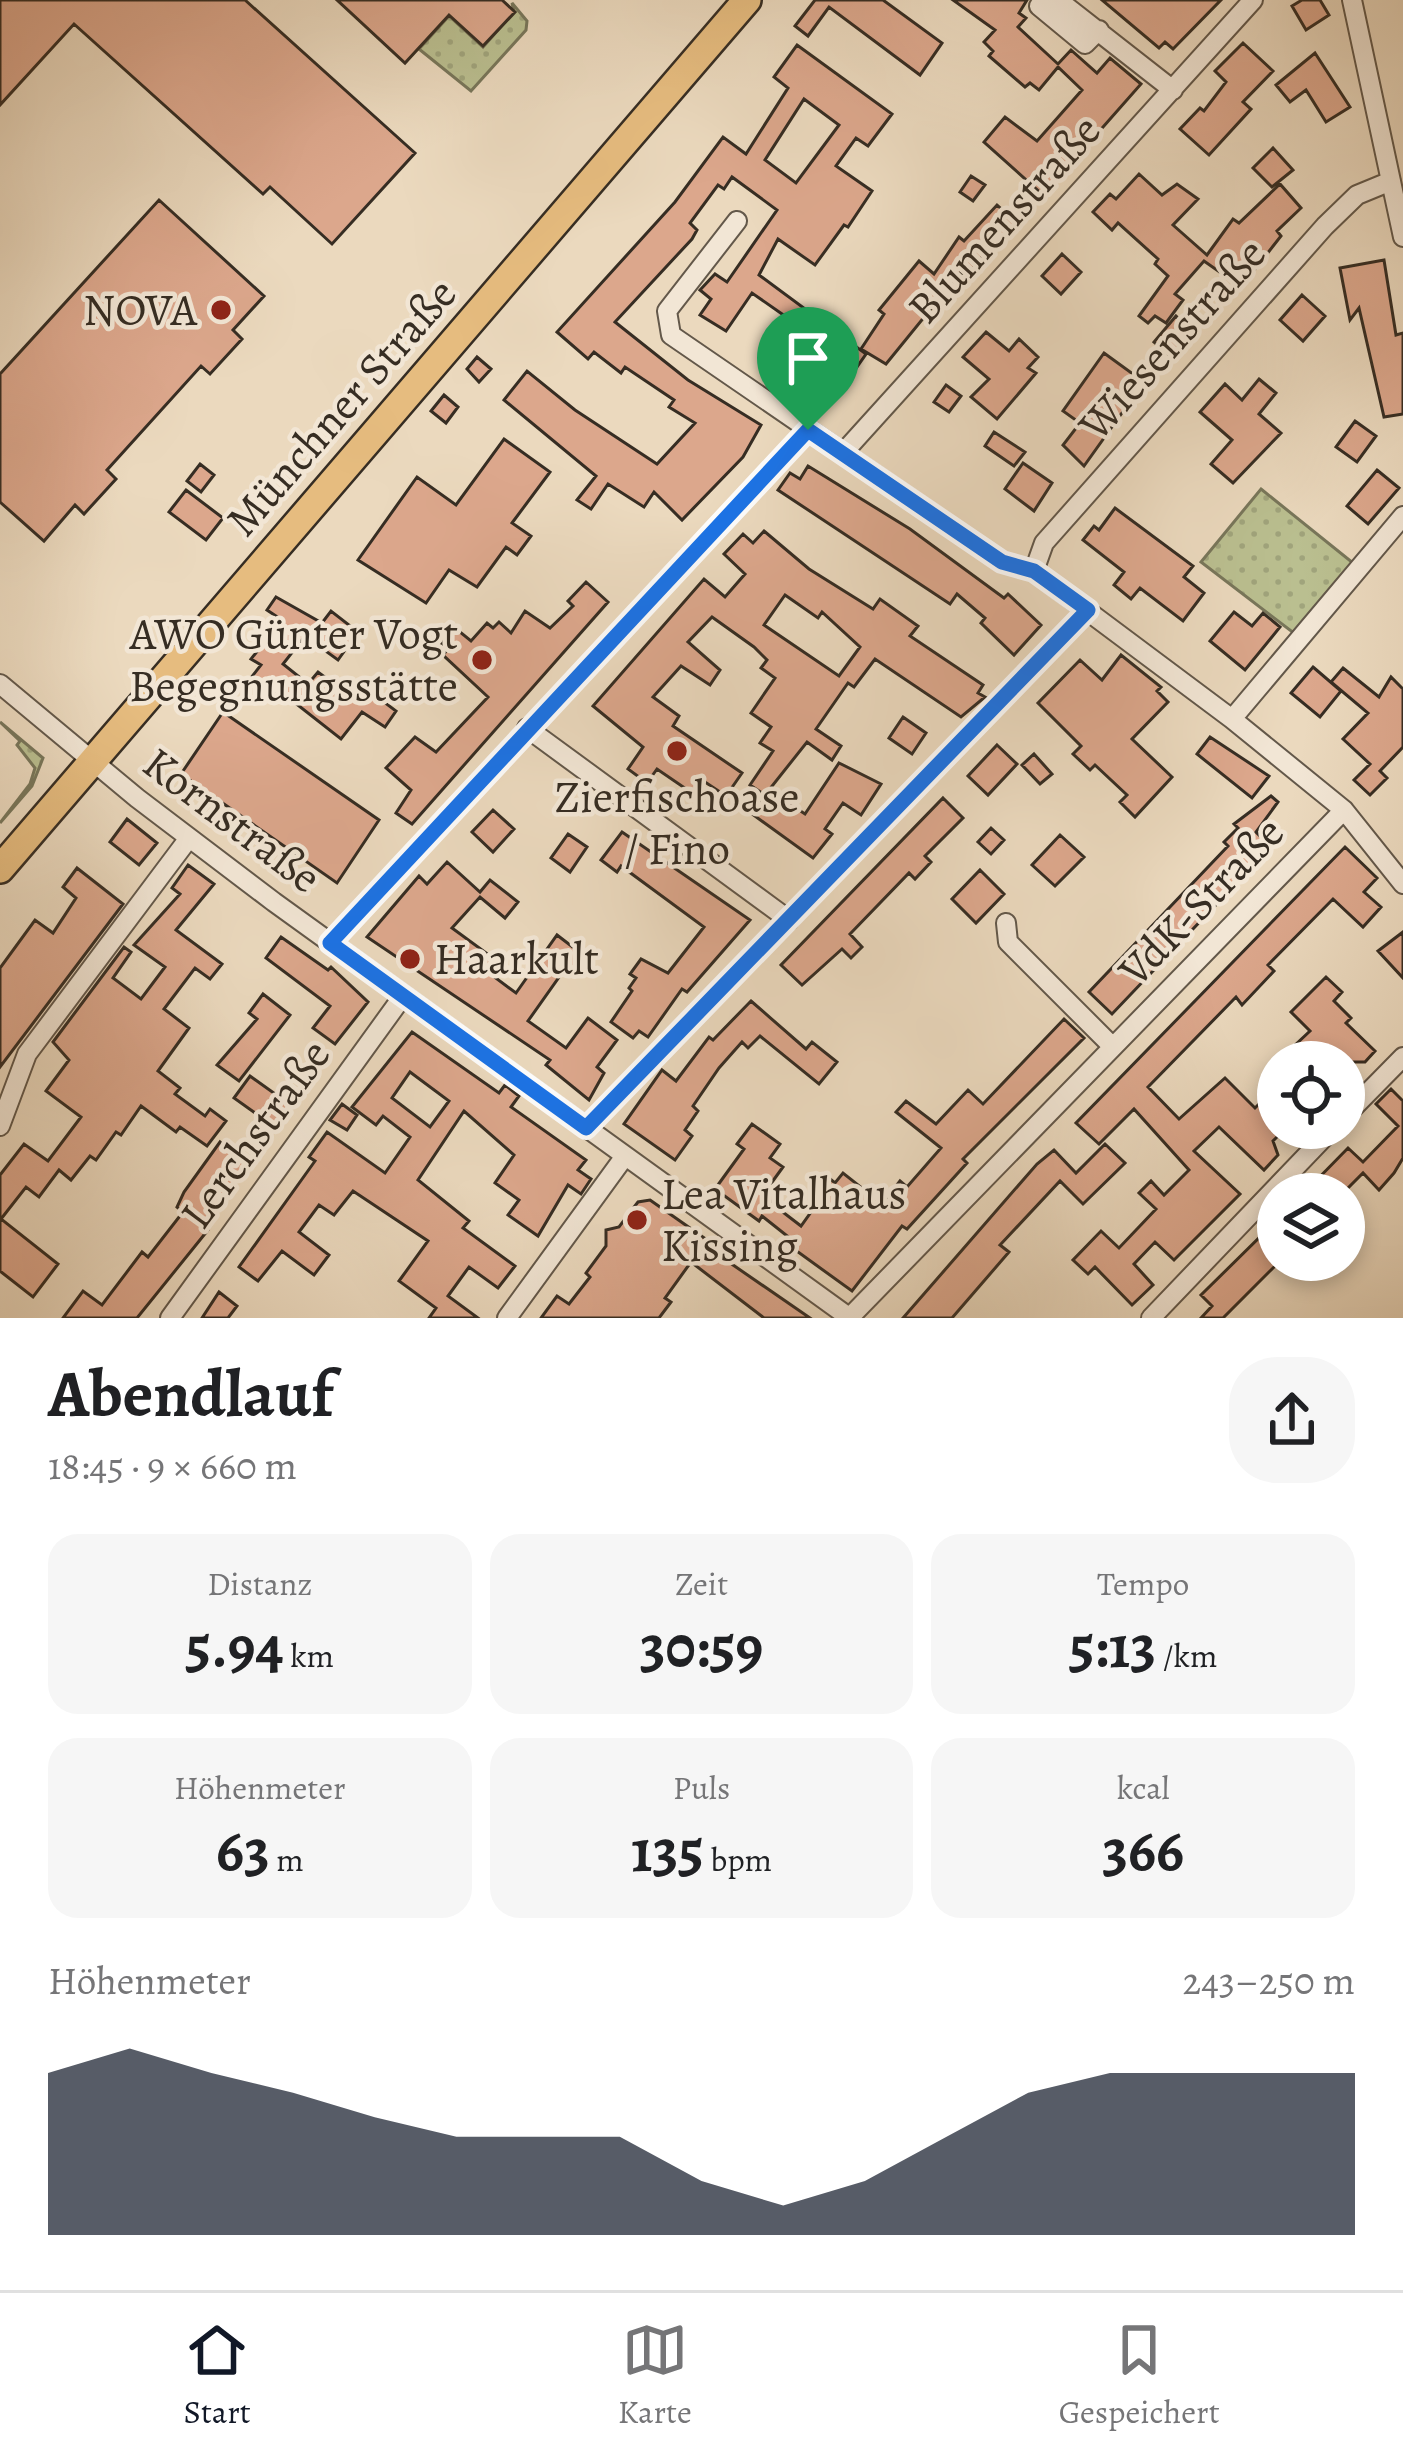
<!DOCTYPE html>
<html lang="de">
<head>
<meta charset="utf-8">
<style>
  body { margin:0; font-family:Alegreya,serif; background:#f6f6f6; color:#202124; height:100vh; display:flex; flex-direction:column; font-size:45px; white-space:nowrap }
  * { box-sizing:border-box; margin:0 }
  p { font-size:39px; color:#757577 }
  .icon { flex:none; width:66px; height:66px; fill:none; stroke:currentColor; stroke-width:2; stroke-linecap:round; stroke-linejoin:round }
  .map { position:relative; height:1318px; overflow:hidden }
  .sheet { display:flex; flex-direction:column; background:#fff; flex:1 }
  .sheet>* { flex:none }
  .controls { position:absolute; left:1257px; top:1041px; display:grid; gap:24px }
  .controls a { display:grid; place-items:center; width:108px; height:108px; border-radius:50%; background:#fff; box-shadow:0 6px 18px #0003; font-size:60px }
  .pin { position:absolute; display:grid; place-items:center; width:102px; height:102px; color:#fff; margin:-123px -51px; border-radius:50% 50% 50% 0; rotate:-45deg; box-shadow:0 0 12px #0007 }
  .pin .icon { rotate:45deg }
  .round { display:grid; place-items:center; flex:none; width:126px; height:126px; border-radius:48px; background:#f6f6f6 }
  .overview { display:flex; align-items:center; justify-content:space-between; height:204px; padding:0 48px }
  h1 { font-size:66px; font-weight:700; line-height:90px }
  .figures { display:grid; grid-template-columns:repeat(3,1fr); gap:18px; height:204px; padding:12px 48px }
  .figures div { display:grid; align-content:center; border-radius:30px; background:#f6f6f6; text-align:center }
  .figures b { font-size:60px; font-weight:700 }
  .figures small { font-size:33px; font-weight:400 }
  .figures p { font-size:33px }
  .chart { height:336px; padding:24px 48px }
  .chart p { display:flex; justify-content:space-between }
  .chart svg { width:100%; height:216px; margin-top:12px; fill:#111827; opacity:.7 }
  .menu { display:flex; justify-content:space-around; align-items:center; height:168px; border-top:3px solid #e0e0e0; background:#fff; font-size:33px; color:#757577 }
  .menu a { display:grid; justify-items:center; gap:6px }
  .menu .current { color:#111827 }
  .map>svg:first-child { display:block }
  .grass { fill:url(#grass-dots); stroke:#78765a; stroke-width:3 }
  .building { fill:#dca78c; stroke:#362d23; stroke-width:3; fill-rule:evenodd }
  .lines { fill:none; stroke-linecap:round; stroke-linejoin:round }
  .minor-casing { stroke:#63584a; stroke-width:22 }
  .primary-casing { stroke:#362d23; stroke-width:32 }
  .minor { stroke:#f2e6d5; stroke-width:18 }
  .primary { stroke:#e6bc7f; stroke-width:27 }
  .route-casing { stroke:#fff; stroke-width:24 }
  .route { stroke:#1a73e8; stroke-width:15 }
  .poi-dot { fill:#8f2418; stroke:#f2e6d5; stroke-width:4.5 }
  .labels { text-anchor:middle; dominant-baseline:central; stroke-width:9; stroke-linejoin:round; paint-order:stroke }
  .street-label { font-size:45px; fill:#362d23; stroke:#f2e6d5 }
  .poi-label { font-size:45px; fill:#362d23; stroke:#f2e6d5; text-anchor:end }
</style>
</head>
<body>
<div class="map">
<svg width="1403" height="1318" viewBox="0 0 1403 1318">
  <defs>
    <pattern id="grass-dots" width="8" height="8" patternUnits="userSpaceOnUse" patternTransform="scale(3)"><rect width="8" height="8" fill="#babf90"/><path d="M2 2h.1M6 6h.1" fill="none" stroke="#a0a47c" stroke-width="1.8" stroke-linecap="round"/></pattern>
  </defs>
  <rect width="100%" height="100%" fill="#ebd9be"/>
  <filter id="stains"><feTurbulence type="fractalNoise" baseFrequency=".00167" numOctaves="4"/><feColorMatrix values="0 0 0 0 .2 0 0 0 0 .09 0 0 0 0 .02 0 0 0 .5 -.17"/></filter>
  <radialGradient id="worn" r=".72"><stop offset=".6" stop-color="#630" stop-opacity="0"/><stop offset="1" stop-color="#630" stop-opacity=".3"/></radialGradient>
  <path class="grass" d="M 512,3 L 527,21 L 526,30 L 471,91 L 419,49 L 449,16 L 483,47 L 514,12 Z
    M 1261,489 L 1358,567 L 1299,637 L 1201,562 Z
    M 0,722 L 43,758 L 32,786 L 0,823 L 30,784 L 35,768 L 17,745 L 20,741 Z"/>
  <path class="building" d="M 0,0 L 245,0 L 415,153 L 332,244 L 270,187 L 263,194 L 74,24 L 0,105 Z
    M 337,0 L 502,0 L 515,12 L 483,46 L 449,15 L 405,63 Z
    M 815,0 L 883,0 L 942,43 L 920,75 L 829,7 L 808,36 L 795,26 Z
    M 953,0 L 1027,0 L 1019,13 L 1026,18 L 1018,27 L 1058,64 L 1071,50 L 1097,73 L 1110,58 L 1141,84 L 1043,195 L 984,142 L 1005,117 L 1037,141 L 1082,90 L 1058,67 L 1039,90 L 1030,83 L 1025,87 L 989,56 L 993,51 L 984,42 L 995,30 Z
    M 1102,0 L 1221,0 L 1173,49 L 1165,42 L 1159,48 Z
    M 1302,0 L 1320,0 L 1329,15 L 1306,30 L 1292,6 Z
    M 1243,43 L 1273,71 L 1243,102 L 1251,109 L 1209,155 L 1180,129 L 1200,108 L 1204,111 L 1226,82 L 1215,71 Z
    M 797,45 L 892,114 L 868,146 L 856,138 L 836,166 L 872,191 L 848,227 L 844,225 L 815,265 L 778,239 L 759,275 L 866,354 L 850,377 L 801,345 L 794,355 L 777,343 L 792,321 L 752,293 L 726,331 L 700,315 L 711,299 L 700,290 L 715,274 L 727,282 L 777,210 L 732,177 L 724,189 L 718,185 L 690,223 L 697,230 L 692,239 L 615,322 L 688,380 L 761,425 L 743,457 L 682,520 L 654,492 L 644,507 L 608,484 L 591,509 L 577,500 L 596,476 L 504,400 L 527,371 L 575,410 L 657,464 L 695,423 L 669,407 L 674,400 L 625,367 L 621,373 L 594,352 L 588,359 L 557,332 L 675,202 L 723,137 L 746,154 L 788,88 L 774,77 ZM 804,99 L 839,125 L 796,183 L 765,160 Z
    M 1315,53 L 1350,107 L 1326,122 L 1306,90 L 1290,102 L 1276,85 Z
    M 1273,148 L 1293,170 L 1272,187 L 1253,168 Z
    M 1139,174 L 1162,195 L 1177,184 L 1198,199 L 1173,225 L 1207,255 L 1233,219 L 1239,223 L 1280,184 L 1301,208 L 1277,231 L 1281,236 L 1241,287 L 1204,261 L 1175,294 L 1183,300 L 1166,323 L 1155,316 L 1148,323 L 1139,316 L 1168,276 L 1155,264 L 1158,259 L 1118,223 L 1112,230 L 1093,212 L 1110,194 L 1116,199 Z
    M 971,176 L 985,185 L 973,201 L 960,192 Z
    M 159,200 L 264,296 L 233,330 L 242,339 L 210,374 L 201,366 L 107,470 L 116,479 L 84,514 L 75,505 L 44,541 L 0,502 L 0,374 Z
    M 997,205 L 1018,224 L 999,245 L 994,241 L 966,278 L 960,273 L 886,364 L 861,349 L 884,314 L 879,310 L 919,261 L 934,274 L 959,237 L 964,241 Z
    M 1062,254 L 1081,272 L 1061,294 L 1042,276 Z
    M 1384,260 L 1396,335 L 1403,333 L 1403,414 L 1384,417 L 1359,308 L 1350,320 L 1340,268 Z
    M 1302,295 L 1325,316 L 1303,341 L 1280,320 Z
    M 1176,316 L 1197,335 L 1175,360 L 1154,342 Z
    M 986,332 L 1009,351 L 1019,339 L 1038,357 L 1028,368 L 1036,373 L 997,419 L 971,397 L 989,379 L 963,357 Z
    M 1104,353 L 1144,382 L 1084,466 L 1063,445 L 1080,423 L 1063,411 Z
    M 477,357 L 491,369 L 479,382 L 467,369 Z
    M 793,379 L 808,388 L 797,405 L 782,395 Z
    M 1259,379 L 1276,393 L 1259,414 L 1281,433 L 1233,483 L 1211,464 L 1232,440 L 1200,412 L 1225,384 L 1242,400 Z
    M 946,385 L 961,396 L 949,412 L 934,402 Z
    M 444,395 L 458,407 L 446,423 L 431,411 Z
    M 1355,421 L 1376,436 L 1357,462 L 1336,447 Z
    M 994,432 L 1025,452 L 1014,466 L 985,446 Z
    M 504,439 L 550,472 L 512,523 L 531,536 L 517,555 L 506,547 L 477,587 L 449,570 L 426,603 L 358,560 L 417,477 L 456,505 Z
    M 1023,463 L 1052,483 L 1034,511 L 1005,489 Z
    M 200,464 L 214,475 L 201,492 L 187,481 Z
    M 808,466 L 910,529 L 1004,598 L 1008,594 L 1041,625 L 1014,655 L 981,623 L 985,618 L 957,594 L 950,604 L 778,490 L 790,473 L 800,479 Z
    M 1377,470 L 1399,488 L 1368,524 L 1347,506 Z
    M 186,490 L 223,518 L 206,540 L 169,512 Z
    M 1115,508 L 1193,566 L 1184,577 L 1204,593 L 1183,621 L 1140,588 L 1131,599 L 1114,585 L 1124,572 L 1083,540 L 1094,526 L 1099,530 Z
    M 764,531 L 809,569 L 873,609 L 880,599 L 918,626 L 910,636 L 983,685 L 978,693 L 985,697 L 961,717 L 875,659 L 854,687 L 848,683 L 816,729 L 841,746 L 832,760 L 807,742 L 765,795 L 750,785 L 773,751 L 760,743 L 771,727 L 751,713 L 775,678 L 761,668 L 767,660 L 754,647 L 712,617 L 688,642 L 720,670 L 710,685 L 681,666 L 653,697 L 679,716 L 673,726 L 742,773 L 726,796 L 702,780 L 692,793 L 657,769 L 647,783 L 628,769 L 643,747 L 593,706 L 704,579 L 725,597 L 745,574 L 724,554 L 743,534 L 753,543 ZM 785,595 L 818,618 L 822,612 L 860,647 L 839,676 L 764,625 Z
    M 586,582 L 608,602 L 412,824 L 396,813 L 411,790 L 386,768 L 415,737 L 436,752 L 488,697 L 443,655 L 448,649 L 441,643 L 454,627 L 471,641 L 487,623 L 493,628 L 499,622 L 511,633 L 525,611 L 550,628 L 573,606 L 568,601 Z
    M 276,597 L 322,623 L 331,611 L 358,632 L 338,660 L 305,636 L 283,664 L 308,684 L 318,672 L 353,698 L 363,686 L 396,711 L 385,727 L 362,712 L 341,739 L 294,702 L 250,679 L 261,665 L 251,659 L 282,620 L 267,610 Z
    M 1234,612 L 1252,626 L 1263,613 L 1280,627 L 1245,670 L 1210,641 Z
    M 1121,655 L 1161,687 L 1157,691 L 1168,702 L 1132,739 L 1172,777 L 1135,817 L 1120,802 L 1127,795 L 1095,765 L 1090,770 L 1073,754 L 1081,746 L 1038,703 L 1080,660 L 1102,680 Z
    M 1313,667 L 1341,691 L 1320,717 L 1291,693 Z
    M 1343,668 L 1379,697 L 1391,677 L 1403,689 L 1403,747 L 1380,771 L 1387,778 L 1370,795 L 1354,780 L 1370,764 L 1343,739 L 1368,713 L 1331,682 Z
    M 223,712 L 379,820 L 337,883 L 181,774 Z
    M 903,717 L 926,733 L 912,754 L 889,738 Z
    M 1210,737 L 1269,776 L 1252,798 L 1197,754 Z
    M 997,745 L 1017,764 L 988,795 L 968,776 Z
    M 1034,754 L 1052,774 L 1040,784 L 1022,765 Z
    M 839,763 L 881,784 L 861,815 L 843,803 L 825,829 L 832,834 L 813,858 L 752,814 L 769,790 L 805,814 Z
    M 1271,796 L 1278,802 L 1256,832 L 1271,847 L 1112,1014 L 1089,992 L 1228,846 L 1224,842 L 1238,828 L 1234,824 Z
    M 943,798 L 963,818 L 925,856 L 931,862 L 915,879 L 909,873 L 850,934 L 862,947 L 851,958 L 842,949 L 802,985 L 781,965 Z
    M 493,810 L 514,829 L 493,852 L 472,832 Z
    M 127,819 L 157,843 L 139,865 L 110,842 Z
    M 991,828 L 1004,840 L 991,854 L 978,842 Z
    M 622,832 L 750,920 L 687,992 L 682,989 L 648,1037 L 639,1031 L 633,1038 L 611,1022 L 632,991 L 629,988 L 636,978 L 630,974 L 641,959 L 668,973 L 704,927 L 621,866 L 617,872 L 601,860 Z
    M 568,834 L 587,847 L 570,872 L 551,858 Z
    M 1060,835 L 1084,857 L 1055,886 L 1032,865 Z
    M 1345,847 L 1377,878 L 1364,892 L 1381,907 L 1363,927 L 1333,899 L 1268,965 L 1274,971 L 1242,1005 L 1236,997 L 1148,1087 L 1179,1119 L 1225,1078 L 1255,1108 L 1278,1085 L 1278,1136 L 1273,1141 L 1278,1155 L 1264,1170 L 1219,1127 L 1194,1151 L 1240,1194 L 1174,1260 L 1155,1242 L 1134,1264 L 1153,1285 L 1132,1305 L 1095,1267 L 1088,1274 L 1073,1260 L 1101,1231 L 1119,1248 L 1156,1209 L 1139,1193 L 1151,1181 L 1164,1195 L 1189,1170 L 1134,1109 L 1099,1144 L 1076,1123 Z
    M 447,862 L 480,892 L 490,880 L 518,902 L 505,918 L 480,897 L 452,928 L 489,955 L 496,963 L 489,973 L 516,993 L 557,935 L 587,958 L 576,973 L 567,966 L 528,1021 L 566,1048 L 588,1018 L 617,1040 L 597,1067 L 604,1073 L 589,1100 L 546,1065 L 550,1060 L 367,937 L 419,876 L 427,884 Z
    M 188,865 L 214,884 L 176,930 L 222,964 L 210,979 L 195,968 L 164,1009 L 189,1028 L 158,1071 L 180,1088 L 175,1094 L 205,1116 L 210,1109 L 226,1121 L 207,1146 L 180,1127 L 176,1132 L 141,1106 L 121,1135 L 116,1132 L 96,1160 L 90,1156 L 71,1180 L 59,1170 L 39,1197 L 26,1187 L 1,1219 L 58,1264 L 33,1297 L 0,1271 L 0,1175 L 24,1144 L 48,1161 L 81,1117 L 46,1091 L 69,1060 L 53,1042 L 124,947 L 131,952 L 113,978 L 141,999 L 165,967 L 134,945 L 180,894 L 172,888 Z
    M 77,868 L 123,904 L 0,1067 L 0,968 L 35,920 L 53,933 L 76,898 L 63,887 Z
    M 980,870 L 1004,894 L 976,923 L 952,899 Z
    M 1403,932 L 1403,978 L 1378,951 Z
    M 281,937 L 328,970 L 331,967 L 368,1002 L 335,1044 L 313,1028 L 330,1006 L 266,958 Z
    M 1326,977 L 1342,992 L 1334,1001 L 1351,1018 L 1346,1023 L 1375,1051 L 1365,1062 L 1277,1062 L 1310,1031 L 1291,1012 Z
    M 263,994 L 290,1015 L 239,1081 L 217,1065 L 257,1019 L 249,1013 Z
    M 751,1001 L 806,1049 L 812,1042 L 837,1062 L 819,1084 L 760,1036 L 748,1048 L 742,1042 L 719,1068 L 693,1106 L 698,1111 L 685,1130 L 692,1136 L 675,1160 L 624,1124 L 662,1070 L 676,1081 L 709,1037 L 713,1040 Z
    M 1064,1019 L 1084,1038 L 963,1159 L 967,1163 L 907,1229 L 902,1226 L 852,1291 L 787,1244 L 791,1239 L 762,1216 L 759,1221 L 715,1189 L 744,1149 L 737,1144 L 752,1124 L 780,1144 L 770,1158 L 783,1167 L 767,1189 L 776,1196 L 771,1203 L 801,1226 L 821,1198 L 812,1190 L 824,1174 L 835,1183 L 843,1173 L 882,1204 L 900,1181 L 907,1187 L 941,1148 L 896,1112 L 906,1101 L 936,1124 L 968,1090 L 983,1104 Z
    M 412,1032 L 499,1093 L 505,1085 L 519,1096 L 511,1107 L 586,1160 L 578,1170 L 591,1179 L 581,1194 L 568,1185 L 538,1236 L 508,1215 L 519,1200 L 495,1183 L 514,1155 L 464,1111 L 418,1180 L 469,1221 L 463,1228 L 515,1266 L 498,1288 L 469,1267 L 448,1296 L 478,1318 L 429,1318 L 436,1308 L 399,1281 L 428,1241 L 353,1191 L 334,1215 L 319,1205 L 299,1232 L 329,1255 L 314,1275 L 282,1251 L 258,1281 L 239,1267 L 315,1161 L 309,1157 L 327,1132 L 385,1173 L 410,1137 L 383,1116 L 376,1125 L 352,1107 ZM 410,1072 L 449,1101 L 430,1127 L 392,1098 Z
    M 250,1076 L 292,1106 L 276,1128 L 234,1098 Z
    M 1391,1089 L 1403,1101 L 1403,1158 L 1394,1173 L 1379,1190 L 1363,1173 L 1342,1194 L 1303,1194 L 1348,1148 L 1363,1162 L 1398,1126 L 1376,1104 Z
    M 342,1104 L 357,1115 L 347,1130 L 330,1120 Z
    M 220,1142 L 248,1164 L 202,1226 L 208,1230 L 137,1318 L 63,1318 L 83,1291 L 102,1305 L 142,1252 L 148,1257 L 183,1212 L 177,1207 L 184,1192 Z
    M 1105,1144 L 1125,1163 L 1083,1204 L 1060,1181 L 1000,1245 L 1009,1252 L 952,1318 L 903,1318 L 1037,1164 L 1054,1150 L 1076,1173 Z
    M 650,1200 L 707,1240 L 704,1245 L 810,1318 L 764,1318 L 691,1262 L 665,1298 L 671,1302 L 659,1318 L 541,1318 L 557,1296 L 569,1304 L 590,1277 L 586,1273 L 606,1246 L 606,1230 L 619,1227 L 638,1202 Z
    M 1267,1230 L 1278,1242 L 1278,1263 L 1223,1318 L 1201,1318 L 1212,1306 L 1201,1295 Z
    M 219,1292 L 237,1306 L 228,1318 L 202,1318 Z"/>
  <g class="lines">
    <g class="minor-casing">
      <path id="minor" d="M 1044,0 L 1039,6 L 1085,44 L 1099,30
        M 1058,0 L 1173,90
        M 1352,0 L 1403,237
        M 737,221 L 667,311 L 671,335 L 1002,562 L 1034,571 L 1232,719 L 1403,516
        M 843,453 L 1253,0
        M 1034,571 L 1044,543 L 1325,226 L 1357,195 L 1391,181
        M 0,684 L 137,798 L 274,902 L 850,1318
        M 1232,719 L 1344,810 L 1403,884
        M 527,728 L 789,920
        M 1006,923 L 1008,942 L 1113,1047
        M 330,943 L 808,430
        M 1344,1117 L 1403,1057
        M 0,1126 L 27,1054 L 189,838
        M 586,1128 L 1088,610
        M 850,1317 L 1344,810
        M 170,1318 L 403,996
        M 507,1318 L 625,1156
        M 1151,1318 L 1333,1128"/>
    </g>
    <g class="primary-casing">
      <path id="primary" d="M 0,869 L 747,0"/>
    </g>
    <use href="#minor" class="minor"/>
    <use href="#primary" class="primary"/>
  </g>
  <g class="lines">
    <g class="route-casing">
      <path id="route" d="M 808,430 L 1002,562 L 1034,571 L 1088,610 L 586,1128 L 330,943 Z"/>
    </g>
    <use href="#route" class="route"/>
  </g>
  <g class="poi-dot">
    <circle cx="221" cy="310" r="12"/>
    <circle cx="482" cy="660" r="12"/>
    <circle cx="677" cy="751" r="12"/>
    <circle cx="410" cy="959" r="12"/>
    <circle cx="637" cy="1220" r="12"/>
  </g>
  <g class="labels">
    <g class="street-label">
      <text transform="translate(1004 219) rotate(-48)">Blumenstraße</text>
      <text transform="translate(1172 339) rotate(-48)">Wiesenstraße</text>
      <text transform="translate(341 407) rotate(-49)">Münchner Straße</text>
      <text transform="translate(232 820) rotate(37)">Kornstraße</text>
      <text transform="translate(1201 901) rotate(-46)">VdK-Straße</text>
      <text transform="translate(255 1134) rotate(-54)">Lerchstraße</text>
    </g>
    <g class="poi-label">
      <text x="197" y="310">NOVA</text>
      <text x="458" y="634">AWO Günter Vogt<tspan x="458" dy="52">Begegnungsstätte</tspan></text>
      <text x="677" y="797" text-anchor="middle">Zierfischoase<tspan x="677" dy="52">/ Fino</tspan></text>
      <text x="434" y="959" text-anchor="start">Haarkult</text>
      <text x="661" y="1194" text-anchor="start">Lea Vitalhaus<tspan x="661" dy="52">Kissing</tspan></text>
    </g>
  </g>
  <rect width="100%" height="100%" filter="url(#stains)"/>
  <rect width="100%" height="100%" fill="url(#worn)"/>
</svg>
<div class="controls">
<a><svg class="icon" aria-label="locate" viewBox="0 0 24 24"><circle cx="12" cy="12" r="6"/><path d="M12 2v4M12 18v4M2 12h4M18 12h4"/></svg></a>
<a><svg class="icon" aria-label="layers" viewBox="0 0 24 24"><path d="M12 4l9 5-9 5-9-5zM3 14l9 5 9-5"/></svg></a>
</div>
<div class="pin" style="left:808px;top:430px;background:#1e9e55"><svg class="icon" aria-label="arrive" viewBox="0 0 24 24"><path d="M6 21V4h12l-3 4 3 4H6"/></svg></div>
</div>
<section class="sheet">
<div class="overview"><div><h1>Abendlauf</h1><p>18:45 · 9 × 660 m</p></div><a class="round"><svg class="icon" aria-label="share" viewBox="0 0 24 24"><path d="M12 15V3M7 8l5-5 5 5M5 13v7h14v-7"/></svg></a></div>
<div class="figures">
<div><p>Distanz</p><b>5.94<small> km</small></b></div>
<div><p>Zeit</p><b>30:59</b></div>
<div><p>Tempo</p><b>5:13<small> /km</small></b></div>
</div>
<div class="figures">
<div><p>Höhenmeter</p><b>63<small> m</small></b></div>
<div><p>Puls</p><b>135<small> bpm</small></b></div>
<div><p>kcal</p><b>366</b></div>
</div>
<div class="chart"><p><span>Höhenmeter</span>243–250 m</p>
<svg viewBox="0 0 160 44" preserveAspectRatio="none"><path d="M0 44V11L10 6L20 11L30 15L40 20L50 24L60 24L70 24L80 33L90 38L100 33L110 24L120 15L130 11L140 11L150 11L160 11V44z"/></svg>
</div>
</section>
<nav class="menu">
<a class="current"><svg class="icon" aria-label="home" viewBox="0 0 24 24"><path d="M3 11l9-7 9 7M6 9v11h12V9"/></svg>Start</a>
<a><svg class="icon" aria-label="map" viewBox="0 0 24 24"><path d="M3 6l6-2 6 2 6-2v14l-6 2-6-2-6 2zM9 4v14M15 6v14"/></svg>Karte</a>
<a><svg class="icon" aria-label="saved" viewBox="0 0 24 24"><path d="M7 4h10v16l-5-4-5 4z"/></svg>Gespeichert</a>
</nav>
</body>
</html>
